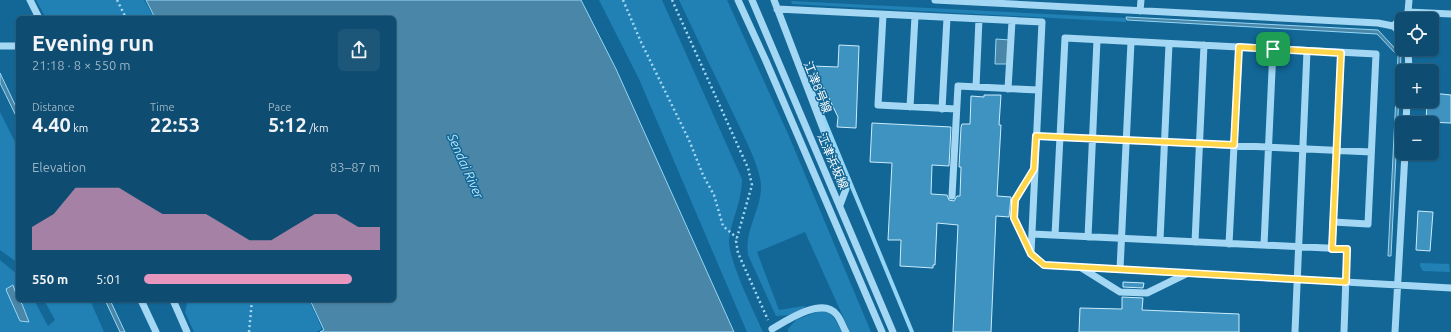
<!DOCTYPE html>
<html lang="en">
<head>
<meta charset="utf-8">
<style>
  body { margin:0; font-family:Ubuntu,"Noto Sans JP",sans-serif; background:#1c5779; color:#f1f3f6; height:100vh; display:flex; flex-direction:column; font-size:15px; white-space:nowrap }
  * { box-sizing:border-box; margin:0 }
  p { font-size:13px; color:#9bb4c3 }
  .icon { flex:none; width:22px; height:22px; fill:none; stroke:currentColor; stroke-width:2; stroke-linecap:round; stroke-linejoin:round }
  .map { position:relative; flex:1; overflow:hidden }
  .panel { position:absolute; left:16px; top:16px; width:380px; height:286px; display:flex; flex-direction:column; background:#0e4d71; border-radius:6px; box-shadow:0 1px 3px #0004,0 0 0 1px #2e6484 }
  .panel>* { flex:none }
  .tools { position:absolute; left:1395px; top:12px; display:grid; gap:8px }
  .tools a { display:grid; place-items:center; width:44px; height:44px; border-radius:6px; background:#0e4d71; box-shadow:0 1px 3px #0004,0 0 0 1px #2e6484; font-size:20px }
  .pin { position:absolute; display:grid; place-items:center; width:34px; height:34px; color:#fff; margin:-17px; border-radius:8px; box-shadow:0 2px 6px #0006 }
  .round { display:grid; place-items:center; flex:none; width:42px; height:42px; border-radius:6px; background:#1c5779 }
  .overview { display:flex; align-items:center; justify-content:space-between; height:68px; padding:0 16px }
  h1 { font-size:22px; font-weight:700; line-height:30px }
  .figures { display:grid; grid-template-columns:repeat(3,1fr); gap:6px; height:68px; padding:4px 16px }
  .figures div { display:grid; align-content:center }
  .figures b { font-size:20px; font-weight:700 }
  .figures small { font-size:11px; font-weight:400 }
  .figures p { font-size:11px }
  .chart { height:112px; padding:8px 16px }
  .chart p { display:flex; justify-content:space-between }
  .chart svg { width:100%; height:72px; margin-top:4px; fill:#e797bd; opacity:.7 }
  ul { padding:0 16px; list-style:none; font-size:13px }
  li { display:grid; grid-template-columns:64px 48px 1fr; align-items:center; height:30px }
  li i { height:10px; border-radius:5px; background:#e797bd }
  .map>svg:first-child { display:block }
  .green { fill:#2181b4 }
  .water { fill:#4a86a7; stroke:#95d6f6 }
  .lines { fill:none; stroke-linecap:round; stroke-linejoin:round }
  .stream { stroke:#95d6f6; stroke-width:4 }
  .building { fill:#3f93c0; stroke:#cbecfd }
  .path { stroke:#a3d7f3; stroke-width:2.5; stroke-dasharray:2 3; stroke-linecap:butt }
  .minor { stroke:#a3d7f3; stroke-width:7 }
  .route-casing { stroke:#fff; stroke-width:8 }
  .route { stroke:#ffd54a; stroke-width:5 }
  .labels { text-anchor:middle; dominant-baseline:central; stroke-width:3; stroke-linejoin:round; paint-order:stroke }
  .street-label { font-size:12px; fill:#fff; stroke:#126797 }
  .water-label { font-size:13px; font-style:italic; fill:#b8e3fa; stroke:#126797 }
</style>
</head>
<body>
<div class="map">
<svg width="1451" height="332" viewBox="0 0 1451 332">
  <rect width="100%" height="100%" fill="#126797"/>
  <path class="green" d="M 36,0 L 144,0 L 154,18 L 46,18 Z
    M 599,0 L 662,0 L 742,179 C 742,202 731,220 729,240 C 728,259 754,312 763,332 L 747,332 L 639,79 Z
    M 679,0 L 727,0 L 788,134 L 871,332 L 850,332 L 805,232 L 757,252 L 779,310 L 804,306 L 805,308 L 789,315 L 776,316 L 748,255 C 744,226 766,204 760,178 C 756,159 742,132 733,113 C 715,76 697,38 679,0 Z
    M 791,1 L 1126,18 L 1126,22 L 792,4 Z
    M 0,112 L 18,148 L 18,263 L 0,250 Z
    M 0,260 L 18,275 L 18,300 L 34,300 L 48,326 L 55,320 L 44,300 L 90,300 L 104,332 L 0,332 Z
    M 1420,263 L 1449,264 L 1450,272 L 1423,271 L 1420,266 Z
    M 188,300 L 309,300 L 322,329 L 316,332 L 194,332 L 185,312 Z
    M 819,311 C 833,311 835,320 842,332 L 788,332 L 788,329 L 796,320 Z"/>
  <path class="water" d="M 146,0 L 581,0 L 616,69 L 734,332 L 320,332 L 324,330 L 310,300 L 394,300 L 394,18 L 155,18 Z
    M 1126,17 L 1378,30 L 1401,55 L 1391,256 L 1388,256 L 1398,56 L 1377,34 L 1127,20 Z
    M 996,39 L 1010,40 L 1008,64 L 995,64 Z
    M 0,73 L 18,111 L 18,120 L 0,83 Z
    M 13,285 L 18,300 L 22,304 L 29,322 L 20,321 L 7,292 L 6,289 Z
    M 105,300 L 110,300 L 125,332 L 120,332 Z"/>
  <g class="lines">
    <path class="stream" d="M 812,90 L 912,332"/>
  </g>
  <path class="building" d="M 839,45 L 859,46 L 856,128 L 837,127 L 838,117 L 824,88 L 819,88 L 819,79 L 812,66 L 838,67 Z
    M 1432,93 L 1451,95 L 1451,123 L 1426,122 L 1427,101 L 1432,101 Z
    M 984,95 L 1001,95 L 999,125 L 1001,125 L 997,196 L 1011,197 L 1009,217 L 996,216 L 991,332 L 953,332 L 958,225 L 937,223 L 935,265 L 933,265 L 933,268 L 900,266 L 901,240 L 888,240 L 892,163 L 870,162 L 872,123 L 951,127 L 949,166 L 932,165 L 931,194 L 947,195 L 949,200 L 954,201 L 957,196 L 960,196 L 961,167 L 959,167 L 961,127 L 962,124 L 970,124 L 971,96 L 984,97 Z
    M 1418,211 L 1433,212 L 1430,251 L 1416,250 Z
    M 1123,282 L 1144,283 L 1143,288 L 1123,287 Z
    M 1122,297 L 1143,298 L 1142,310 L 1239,314 L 1239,332 L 1079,332 L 1080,308 L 1122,309 Z"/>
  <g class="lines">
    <path class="path" d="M 117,0 L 126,18
      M 623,0 L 641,42 L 689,140 L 703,175 L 714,195 L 723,226 L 737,238
      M 672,0 L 748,168 L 752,185 L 736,241 L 738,253 L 768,320
      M 249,332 L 252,300"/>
    <path class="minor" d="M 30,0 L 39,18
      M 738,0 L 766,61 L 882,332
      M 752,0 L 893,332
      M 774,0 L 846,189 L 840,205
      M 935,0 L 1378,23 L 1393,26 L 1402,34
      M 777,9 L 1042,22 L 1031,253 L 1044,265 L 1451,288
      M 1140,11 L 1141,0
      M 1408,12 L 1451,14
      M 883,15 L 878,105 L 956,109
      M 1393,26 L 1408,12 L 1409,0
      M 0,46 L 18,46
      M 1408,49 L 1409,71
      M 976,87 L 979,19
      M 1008,89 L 1012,21
      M 910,107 L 915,16
      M 942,109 L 947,18
      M 1406,123 L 1407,101
      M 1036,136 L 1371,152
      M 952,196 L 958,86 L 1038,90
      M 1032,234 L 1347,249 L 1344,332
      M 1055,235 L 1065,38 L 1376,54 L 1368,224 L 1333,222
      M 1088,237 L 1097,40
      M 1160,240 L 1169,44
      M 1195,242 L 1204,45
      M 1229,244 L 1239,47
      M 1264,245 L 1273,49
      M 1332,249 L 1341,53
      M 1030,251 L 1014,218 L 1015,200 L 1033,171
      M 1080,267 L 1120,292 L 1147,293 L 1188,273
      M 1120,269 L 1131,42
      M 141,300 L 156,332
      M 173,300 L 187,332
      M 772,329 C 787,320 823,296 837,315 C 841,320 843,327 846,332
      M 1295,332 L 1307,51
      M 1395,332 L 1405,153"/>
  </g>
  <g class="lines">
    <g class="route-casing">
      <path id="route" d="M 1239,47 L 1341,53 L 1332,249 L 1347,249 L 1346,282 L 1044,265 L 1031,254 L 1014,218 L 1015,200 L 1034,169 L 1036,136 L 1234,145 Z"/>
    </g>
    <use href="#route" class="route"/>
  </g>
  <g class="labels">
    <g class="street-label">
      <text transform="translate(818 87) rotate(68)">江津8号線</text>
      <text transform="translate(833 161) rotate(67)">江津浜坂線</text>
    </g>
    <g class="water-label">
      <text transform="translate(466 166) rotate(66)">Sendai River</text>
    </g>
  </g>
</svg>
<div class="tools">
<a><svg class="icon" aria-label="locate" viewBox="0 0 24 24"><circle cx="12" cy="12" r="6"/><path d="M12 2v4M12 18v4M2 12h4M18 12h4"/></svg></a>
<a>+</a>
<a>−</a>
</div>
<div class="pin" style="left:1273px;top:49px;background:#1e9e55"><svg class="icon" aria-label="arrive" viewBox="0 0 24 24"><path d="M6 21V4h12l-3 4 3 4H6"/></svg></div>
<section class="panel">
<div class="overview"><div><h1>Evening run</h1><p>21:18 · 8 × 550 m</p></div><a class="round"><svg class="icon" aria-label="share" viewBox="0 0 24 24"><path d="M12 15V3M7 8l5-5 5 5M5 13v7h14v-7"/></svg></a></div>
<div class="figures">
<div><p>Distance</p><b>4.40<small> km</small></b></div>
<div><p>Time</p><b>22:53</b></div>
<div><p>Pace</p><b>5:12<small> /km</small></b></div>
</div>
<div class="chart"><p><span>Elevation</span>83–87 m</p>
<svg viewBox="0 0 160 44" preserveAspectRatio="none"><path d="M0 44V30L10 22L20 6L30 6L40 6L50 14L60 22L70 22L80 22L90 30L100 38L110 38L120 30L130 22L140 22L150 30L160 30V44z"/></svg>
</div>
<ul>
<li><b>550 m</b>5:01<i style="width:88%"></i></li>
</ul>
</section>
</div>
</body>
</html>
